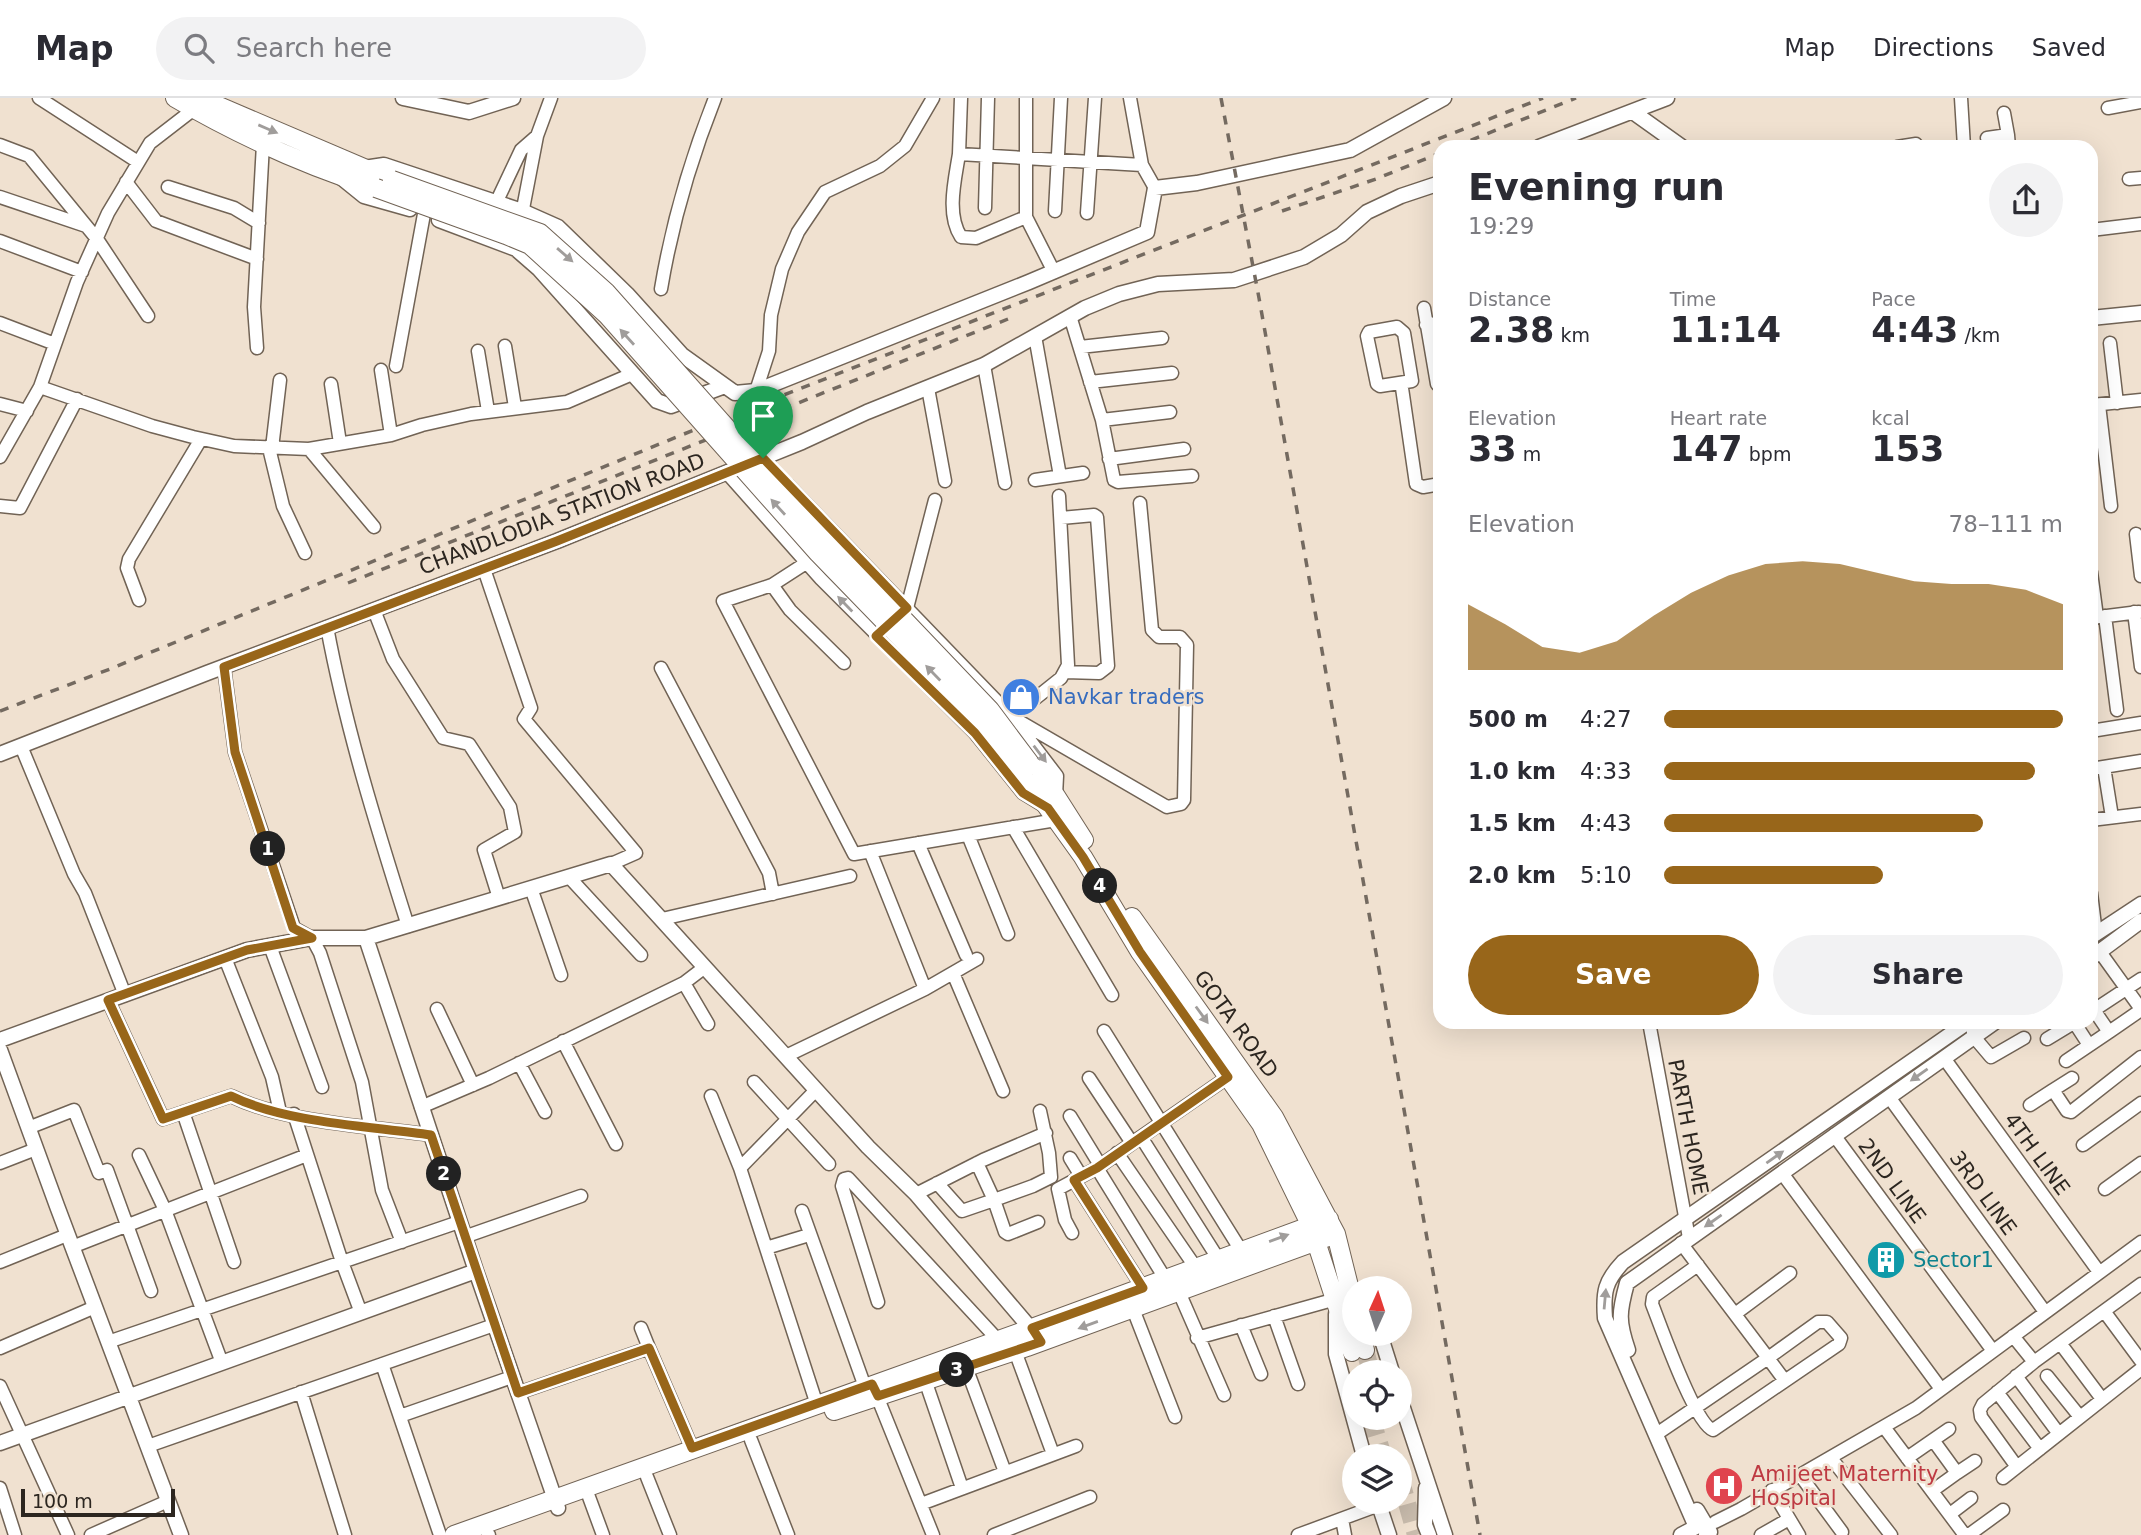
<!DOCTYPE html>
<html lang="en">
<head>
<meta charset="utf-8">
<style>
  body { margin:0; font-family:"DejaVu Sans",sans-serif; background:#f2f2f3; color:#2b2b33; height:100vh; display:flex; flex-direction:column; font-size:26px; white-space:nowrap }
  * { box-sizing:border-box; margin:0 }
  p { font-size:23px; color:#7c7c81 }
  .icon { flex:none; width:38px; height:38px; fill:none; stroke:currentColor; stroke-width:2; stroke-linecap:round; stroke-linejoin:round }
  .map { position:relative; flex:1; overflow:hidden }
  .panel { position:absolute; left:1433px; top:42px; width:665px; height:889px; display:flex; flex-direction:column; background:#fff; border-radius:21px; box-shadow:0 7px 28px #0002 }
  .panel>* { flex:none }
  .needle { width:46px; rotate:3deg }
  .controls { position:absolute; left:1342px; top:1178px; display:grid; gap:14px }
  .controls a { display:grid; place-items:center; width:70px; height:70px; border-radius:50%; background:#fff; box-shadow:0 7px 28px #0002; font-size:35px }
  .scale { position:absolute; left:21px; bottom:18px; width:154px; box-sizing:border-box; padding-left:7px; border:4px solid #2c2620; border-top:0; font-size:19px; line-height:24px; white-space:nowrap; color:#2c2620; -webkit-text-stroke:5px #f0e1d0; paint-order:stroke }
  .pin { position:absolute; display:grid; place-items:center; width:60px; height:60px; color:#fff; margin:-72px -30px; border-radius:50% 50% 50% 0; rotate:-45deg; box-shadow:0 0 7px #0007 }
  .pin .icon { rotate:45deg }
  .km { position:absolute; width:35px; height:35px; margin:-18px; border-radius:50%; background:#222; color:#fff; font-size:19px; line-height:35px; text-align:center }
  .round { display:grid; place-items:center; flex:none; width:74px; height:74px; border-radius:37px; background:#f2f2f3 }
  .summary { display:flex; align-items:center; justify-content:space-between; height:119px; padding:0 35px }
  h1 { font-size:38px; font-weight:800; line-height:52px }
  .stats { display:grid; grid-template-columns:repeat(3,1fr); gap:10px; height:119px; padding:7px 35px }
  .stats div { display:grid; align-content:center }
  .stats b { font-size:35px; font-weight:800 }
  .stats small { font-size:19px; font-weight:400 }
  .stats p { font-size:19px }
  .chart { height:196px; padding:14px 35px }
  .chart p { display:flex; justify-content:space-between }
  .chart svg { width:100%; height:126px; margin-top:7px; fill:#98661a; opacity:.7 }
  .primary-button { display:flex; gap:14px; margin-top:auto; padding:14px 35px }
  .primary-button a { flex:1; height:80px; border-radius:42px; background:#98661a; color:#fff; font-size:28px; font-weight:800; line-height:80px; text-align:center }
  .primary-button a+a { background:#f2f2f3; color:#2b2b33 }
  ul { padding:0 35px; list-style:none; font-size:23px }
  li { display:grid; grid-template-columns:112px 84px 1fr; align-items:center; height:52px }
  li i { height:18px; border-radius:9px; background:#98661a }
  header { display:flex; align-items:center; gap:42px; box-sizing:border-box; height:98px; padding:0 35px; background:#fff; border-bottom:2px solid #e1e1e2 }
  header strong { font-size:33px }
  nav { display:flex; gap:38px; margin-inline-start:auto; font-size:24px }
  .search { width:490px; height:63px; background:#f2f2f3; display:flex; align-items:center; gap:18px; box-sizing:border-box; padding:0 24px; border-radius:38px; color:#7c7c81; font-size:26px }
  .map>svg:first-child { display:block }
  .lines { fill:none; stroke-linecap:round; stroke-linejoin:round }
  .secondary-tunnel { stroke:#c9bcad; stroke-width:18; stroke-dasharray:18 9; stroke-linecap:butt }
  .minor-casing { stroke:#716355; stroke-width:15 }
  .tertiary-casing { stroke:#716355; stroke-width:17 }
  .secondary-casing { stroke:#716355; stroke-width:20 }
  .minor { stroke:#fff; stroke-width:12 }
  .tertiary { stroke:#fff; stroke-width:14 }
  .secondary { stroke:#fff; stroke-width:18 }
  .rail { stroke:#746a60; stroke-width:3.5; stroke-dasharray:9 9; stroke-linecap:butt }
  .secondary-bridge-casing { stroke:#716355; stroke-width:20; stroke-linecap:butt }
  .secondary-bridge { stroke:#fff; stroke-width:18 }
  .oneway { fill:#a09d9b }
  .route-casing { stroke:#fff; stroke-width:14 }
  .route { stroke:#98661a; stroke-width:9 }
  .labels { text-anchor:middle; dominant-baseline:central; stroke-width:5; stroke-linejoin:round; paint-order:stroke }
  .street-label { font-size:21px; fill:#2c2620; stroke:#f0e1d0 }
  .shop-label { font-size:21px; fill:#366cbe; stroke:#f0e1d0; text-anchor:start }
  .culture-label { font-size:21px; fill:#0d838f; stroke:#f0e1d0; text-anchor:start }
  .health-label { font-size:21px; fill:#be3a42; stroke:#f0e1d0; text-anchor:start }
</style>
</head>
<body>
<header>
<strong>Map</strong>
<div class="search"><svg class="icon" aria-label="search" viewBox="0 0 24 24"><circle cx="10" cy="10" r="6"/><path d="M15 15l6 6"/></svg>Search here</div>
<nav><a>Map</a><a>Directions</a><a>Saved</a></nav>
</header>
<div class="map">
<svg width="2141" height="1437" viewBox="0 0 2141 1437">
  <rect width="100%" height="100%" fill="#f0e1d0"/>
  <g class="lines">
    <path class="secondary-tunnel" d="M 1365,1252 L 1371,1274
      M 1371,1320 L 1383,1358
      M 1400,1380 L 1416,1437"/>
    <g class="minor-casing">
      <path id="minor" d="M 39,0 L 138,64
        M 961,0 L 959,56 L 1142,67
        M 1026,0 L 1026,119 L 1054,174
        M 1130,0 L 1142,67 L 1155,90
        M 1961,0 L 1964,49
        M 2108,10 L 2141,4
        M 194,11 L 150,45 L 108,115 L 77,184 L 40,289 L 152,328 L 193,339 L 234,348 L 309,351 L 391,337 L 422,327 L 471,316 L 567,304 L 632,276
        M 2004,15 L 2008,37
        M 1987,40 L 2008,37 L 2009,49
        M 0,47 L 29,58 L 97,141 L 148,218
        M 1897,49 L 1916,46
        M 959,56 C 955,82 946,116 961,139 L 976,140 L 1026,119
        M 2129,81 L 2141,80
        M 126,84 L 156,123 L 257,161
        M 168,89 L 234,110 L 259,125
        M 0,99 L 86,128
        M 496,105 L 521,52 L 537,38
        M 985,110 L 988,0
        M 1055,113 L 1061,0
        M 1087,115 L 1095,0
        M 521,121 L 537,38 L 551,0
        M 2091,132 L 2141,126
        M 0,143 L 82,174
        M 661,191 C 672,125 690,63 715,0
        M 1424,210 L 1437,286 L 1440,289
        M 1070,218 L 1102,322 L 1114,382 L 1118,384 L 1192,378
        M 0,225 L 55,246
        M 1426,227 L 1440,224
        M 1397,229 L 1404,235 L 1412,283 L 1380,288 L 1377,286 L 1367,238 L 1369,234 Z
        M 1035,238 L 1060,378
        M 2110,245 L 2117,305
        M 505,248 L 515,309
        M 1080,249 L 1162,240
        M 257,250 L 254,209 L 263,46
        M 478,253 L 488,313
        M 984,267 L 1005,385
        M 396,268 L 424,116
        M 381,272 L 391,337
        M 1090,284 L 1172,275
        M 331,286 L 340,345
        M 928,290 L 945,383
        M 1402,290 L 1416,386 L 1423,389 L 1440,386
        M 756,293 L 769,253 L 771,217 L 782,171 L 798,134 L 825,94 L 880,68 L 905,48 L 933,0
        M 0,306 L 27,313
        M 2092,307 L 2141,302
        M 2099,307 L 2111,408
        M 1102,322 L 1170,314
        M 269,350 L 283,408 L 305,455
        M 272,350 L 280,282
        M 309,351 L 374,429
        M 0,359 L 40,289
        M 1109,361 L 1184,351
        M 727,375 L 821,481 L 975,635 L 1023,695 L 1041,706
        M 1035,382 L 1083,375
        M 788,387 L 1012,619 L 1057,678 L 1056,698
        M 0,408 L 20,410 L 77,301
        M 1061,420 L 1094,417 L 1097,419 L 1108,568 L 1099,575 L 1065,574
        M 2136,436 L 2141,478
        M 806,465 L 772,487 L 723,503 L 854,756 L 1056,722
        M 484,471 L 531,610 L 524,621 L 636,755 L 611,766
        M 2091,474 L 2097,519
        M 772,487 L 790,512 L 844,565
        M 139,502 L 127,470 L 129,461 L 201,341
        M 374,512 L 393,561 L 443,640 L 469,646 L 510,709 L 515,734 L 484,752 L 499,800
        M 902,514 L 907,510 L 935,402
        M 2134,514 L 2141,569
        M 2105,518 L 2117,612
        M 2091,520 L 2139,514
        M 327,529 C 346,631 377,730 408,828
        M 224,569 L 235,654 L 294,830 L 312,840 L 320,855 L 362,984 L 382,1092 L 402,1144
        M 661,570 L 769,775 L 773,796
        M 1012,619 L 1167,709 L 1181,706 L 1184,702 L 1187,547 L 1180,539 L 1159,539 L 1152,532 L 1140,405
        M 1012,619 L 1061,580 L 1068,567 L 1059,398
        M 2091,633 L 2141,625
        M 21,648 L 74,776 L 85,795 L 125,897
        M 2104,669 L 2112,719
        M 2091,671 L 2141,663
        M 2091,722 L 2141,716
        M 1013,729 L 1112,897
        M 968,737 L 1008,836
        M 918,745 L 966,857
        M 870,753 L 925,891
        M 569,779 L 641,857
        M 531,790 L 561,877
        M 2091,795 L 2096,836
        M 662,821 L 850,778
        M 270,848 L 322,989
        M 2100,854 L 2141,911
        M 225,860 L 272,979 L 280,1014
        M 953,875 L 1003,993
        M 684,885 L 708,926
        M 108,902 L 163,1021 L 231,998 C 286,1025 369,1028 431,1037
        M 437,911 L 473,987
        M 2091,914 L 2141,881
        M 1649,924 L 1689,1140
        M 1971,924 L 1974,939 L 1991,959 L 2024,940
        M 2074,924 L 2089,947
        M 1104,933 L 1242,1154
        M 2109,934 L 2141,912
        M 2047,941 L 2075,924
        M 563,943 L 616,1046
        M 786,958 L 925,891 L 977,861
        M 1944,960 L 2099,1174
        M 2066,963 L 2109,934 L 2094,912
        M 519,965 L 545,1014
        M 1089,980 L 1132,1045
        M 754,984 L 829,1066
        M 2053,992 L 2072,980
        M 711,998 L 740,1070 L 817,1307
        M 1889,999 L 2045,1214
        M 2030,1007 L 2053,992 L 2067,1013 L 2071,1014 L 2141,959
        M 421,1009 L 489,980 L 684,885 L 705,869
        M 183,1014 L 234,1164
        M 294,1016 L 342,1164 L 361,1215
        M 1070,1018 L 1100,1067
        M 28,1030 L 74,1012 L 99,1075 L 107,1072 L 151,1193
        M 1834,1037 L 1993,1253
        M 1141,1039 L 1228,979
        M 2083,1047 L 2141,1005
        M 1117,1055 L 1196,1170
        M 139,1057 L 165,1112 L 222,1265
        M 1070,1060 L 1081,1078
        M 0,1065 L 36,1051
        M 977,1065 L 994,1102 L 1033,1088 L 1051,1079 L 1049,1055 L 1040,1013
        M 740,1070 L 816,992
        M 1097,1070 L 1166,1182
        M 1782,1075 L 1941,1291
        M 1074,1082 L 1143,1190
        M 937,1085 L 962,1113 L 994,1102 L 1005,1134 L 1008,1136 L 1038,1124
        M 2105,1091 L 2141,1065
        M 916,1096 L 983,1062 L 1046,1035
        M 802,1113 L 865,1289
        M 1072,1135 L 1065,1122 L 1058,1091 L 1097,1070 L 1141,1039 L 1219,1162
        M 464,1139 L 581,1098
        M 72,1149 L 307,1057
        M 766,1150 L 809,1137
        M 0,1164 L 67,1137
        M 1698,1167 L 1653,1199 L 1652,1206 C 1661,1229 1695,1326 1713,1332 L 1839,1246 L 1841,1240 L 1827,1224 L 1818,1224 L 1768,1260 L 1785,1283
        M 1179,1194 L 1224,1297
        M 878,1204 L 842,1088 L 844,1081 L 848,1080 L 998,1242
        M 1133,1211 L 1175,1319
        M 2104,1213 L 2141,1263
        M 1735,1216 L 1790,1175
        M 1274,1218 L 1298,1286
        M 1241,1227 L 1261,1276
        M 641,1230 L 649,1250
        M 2013,1238 L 2034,1264 L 1983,1306 L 1980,1312 L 1981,1319 L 2017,1369
        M 1197,1240 L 1336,1201
        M 108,1244 L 459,1124
        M 2060,1245 L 2102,1301
        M 0,1250 L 95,1209
        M 1015,1253 L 1053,1356
        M 2034,1264 L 2141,1186
        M 382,1266 L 440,1437
        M 966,1269 L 1005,1374
        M 2016,1278 L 2059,1336
        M 2047,1278 L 2080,1319
        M 925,1282 L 962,1390
        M 0,1288 L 68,1437
        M 875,1293 L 933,1437
        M 301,1294 L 345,1437
        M 1997,1294 L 2040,1351
        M 518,1295 L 649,1250 L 692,1350
        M 400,1318 L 512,1279
        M 1884,1329 L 1964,1436 L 1970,1436 L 2003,1412
        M 1661,1333 L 1768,1260 L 1681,1145
        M 751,1342 L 788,1437
        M 1933,1342 L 1949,1331
        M 148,1348 L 494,1227
        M 1831,1360 L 1891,1437
        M 1907,1360 L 1933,1342 L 1957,1375 L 1932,1393
        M 1957,1375 L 1975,1363
        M 1800,1377 L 1842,1434
        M 647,1379 L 670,1437
        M 2003,1380 L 2141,1271
        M 0,1390 L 15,1437
        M 1772,1392 L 1799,1437
        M 589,1399 L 603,1437
        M 921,1406 L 1076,1348
        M 1950,1416 L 1971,1400
        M 1342,1421 L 1345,1437
        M 1715,1424 L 1741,1411 L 1916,1310 L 2141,1144
        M 488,1436 L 489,1437
        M 91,1437 L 168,1403
        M 994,1437 L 1090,1399
        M 1298,1437 L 1379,1407
        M 1761,1437 L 1789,1421"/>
    </g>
    <g class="tertiary-casing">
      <path id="tertiary" d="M 403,0 L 469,14 L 513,0
        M 1633,14 L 1682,49
        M 1539,49 L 1667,0
        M 364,70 L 384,67 L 522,113 L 558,129 L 627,196 L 682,257 L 735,295 L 756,293 L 1029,184 L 1147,134 L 1155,90 L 1197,85 L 1350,52 L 1444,0
        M 343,81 L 364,98 L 410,111
        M 439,122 L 516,151 L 539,171 L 657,303 L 671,308 L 725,288
        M 2091,220 L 2141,215
        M 0,656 L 207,575 L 557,443 L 802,344 L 867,314 L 984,267 L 1085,210 L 1119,196 L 1158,186 L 1234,182 L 1304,159 L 1341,137 L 1367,114 L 1401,98 L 1440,85
        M 2091,839 L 2141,806
        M 2091,860 L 2141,823
        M 0,942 L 247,852 L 312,840 L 366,840
        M 0,952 L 57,1108 L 181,1437
        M 1336,1216 L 1336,1256 L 1364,1358
        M 1380,1236 L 1392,1274
        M 1628,1252 C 1618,1223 1619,1214 1627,1185 L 1995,924
        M 1400,1301 L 1445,1437
        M 0,1345 L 476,1173
        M 1426,1390 L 1425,1427 L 1429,1437
        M 1378,1404 L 1389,1437
        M 558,1410 L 476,1173 L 366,840 L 611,766 L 868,1049 L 916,1096 L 1037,1238
        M 1697,1412 L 1710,1434 L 1706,1437
        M 1681,1437 L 1696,1429 L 1605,1220 C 1603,1194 1605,1183 1623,1164 L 1968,924"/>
    </g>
    <g class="secondary-casing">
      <path id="secondary" d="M 175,0 C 238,37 307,68 376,90
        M 200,0 L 392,82
        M 1032,668 L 1056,698 L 1084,742
        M 1027,681 L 1083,759 L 1140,854 L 1261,1026 L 1311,1128 L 1352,1254
        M 1132,819 L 1274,1019 L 1336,1136 L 1354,1208
        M 1360,1236 L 1365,1252
        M 834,1313 L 1027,1249 L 1336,1136
        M 454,1437 L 1032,1230 L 1329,1121"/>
    </g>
    <use href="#minor" class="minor"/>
    <use href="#tertiary" class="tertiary"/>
    <use href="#secondary" class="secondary"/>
    <path class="rail" d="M 1221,0 L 1259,200 L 1480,1437
      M 1454,49 L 1576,0
      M 1282,113 L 1376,81 L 1440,55
      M 348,485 L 1008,221
      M 0,613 L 110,571 L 684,336 L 1543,0"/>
    <g class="secondary-bridge-casing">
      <path id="secondary-bridge" d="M 392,82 L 540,135 L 606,194 L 806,419 L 990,612 L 1032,668
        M 376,90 L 506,137 L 530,147 L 607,217 L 818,455 L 978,620 L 1027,681"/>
    </g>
    <use href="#secondary-bridge" class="secondary-bridge"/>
  </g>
  <defs><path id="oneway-solid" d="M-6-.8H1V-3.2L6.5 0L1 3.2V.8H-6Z" transform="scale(1.75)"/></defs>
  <g class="oneway">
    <use href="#oneway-solid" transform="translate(268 31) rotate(23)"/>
    <use href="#oneway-solid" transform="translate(565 157) rotate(41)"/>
    <use href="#oneway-solid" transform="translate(627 239) rotate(-132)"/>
    <use href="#oneway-solid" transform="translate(778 409) rotate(-132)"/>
    <use href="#oneway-solid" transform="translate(845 506) rotate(-134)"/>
    <use href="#oneway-solid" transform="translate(933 575) rotate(-134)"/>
    <use href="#oneway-solid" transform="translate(1040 656) rotate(53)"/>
    <use href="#oneway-solid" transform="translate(1202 917) rotate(54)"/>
    <use href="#oneway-solid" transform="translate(1919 977) rotate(145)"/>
    <use href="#oneway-solid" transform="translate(1775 1059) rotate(-35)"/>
    <use href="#oneway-solid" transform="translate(1713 1123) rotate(145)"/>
    <use href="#oneway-solid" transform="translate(1279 1140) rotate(-20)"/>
    <use href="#oneway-solid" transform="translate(1605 1201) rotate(-85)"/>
    <use href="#oneway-solid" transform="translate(1088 1227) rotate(160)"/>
  </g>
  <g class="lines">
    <g class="route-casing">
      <path id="route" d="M 763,360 L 907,510 L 876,538 L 975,635 L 1023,695 L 1048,710 L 1083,759 L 1140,854 L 1228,979 L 1097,1070 L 1074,1082 L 1143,1190 L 1032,1230 L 1041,1244 L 878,1298 L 872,1286 L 692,1350 L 649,1250 L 518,1295 L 431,1037 C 369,1028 286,1025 231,998 L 163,1021 L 108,902 L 247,852 L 312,840 L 293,830 L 235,654 L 224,569 L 557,443 Z"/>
    </g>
    <use href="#route" class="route"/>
  </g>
  <defs>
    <g id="shop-disc" transform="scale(2.0125)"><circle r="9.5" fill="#3f7fe0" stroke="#f0e1d0"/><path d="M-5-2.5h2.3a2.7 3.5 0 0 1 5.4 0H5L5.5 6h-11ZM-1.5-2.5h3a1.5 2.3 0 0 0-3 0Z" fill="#fff"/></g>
    <g id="building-disc" transform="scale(2.0125)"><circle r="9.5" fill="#0f9aa8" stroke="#f0e1d0"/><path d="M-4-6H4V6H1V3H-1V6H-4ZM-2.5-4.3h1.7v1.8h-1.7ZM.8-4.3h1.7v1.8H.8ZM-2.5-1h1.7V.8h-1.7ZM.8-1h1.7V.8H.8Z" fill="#fff"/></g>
    <g id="hospital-disc" transform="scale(2.0125)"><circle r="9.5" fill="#e0444e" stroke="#f0e1d0"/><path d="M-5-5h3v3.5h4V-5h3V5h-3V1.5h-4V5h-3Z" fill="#fff"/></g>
  </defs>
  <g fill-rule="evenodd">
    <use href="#shop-disc" x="1021" y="599"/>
    <use href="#building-disc" x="1886" y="1162"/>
    <use href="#hospital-disc" x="1724" y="1388"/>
  </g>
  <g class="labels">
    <g class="street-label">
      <text transform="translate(562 416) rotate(-21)">CHANDLODIA STATION ROAD</text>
      <text transform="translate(1236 926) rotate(54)">GOTA ROAD</text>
      <text transform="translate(1688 1029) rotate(79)">PARTH HOME</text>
      <text transform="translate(2037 1056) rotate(54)">4TH LINE</text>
      <text transform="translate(1892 1083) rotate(54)">2ND LINE</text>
      <text transform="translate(1983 1095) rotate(54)">3RD LINE</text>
    </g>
    <g class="shop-label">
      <text x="1048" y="599">Navkar traders</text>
    </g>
    <g class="culture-label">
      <text x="1913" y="1162">Sector1</text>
    </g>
    <g class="health-label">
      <text x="1751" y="1376">Amijeet Maternity<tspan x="1751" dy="24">Hospital</tspan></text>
    </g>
  </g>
</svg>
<div class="controls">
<a><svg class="needle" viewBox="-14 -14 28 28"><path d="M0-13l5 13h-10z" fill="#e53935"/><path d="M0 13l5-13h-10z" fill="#7c7c81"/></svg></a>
<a><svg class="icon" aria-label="locate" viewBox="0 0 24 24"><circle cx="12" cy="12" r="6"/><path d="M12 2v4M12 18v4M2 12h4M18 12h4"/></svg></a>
<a><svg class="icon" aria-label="layers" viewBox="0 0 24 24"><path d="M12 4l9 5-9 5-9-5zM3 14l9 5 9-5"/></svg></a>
</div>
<div class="scale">100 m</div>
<div class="pin" style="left:763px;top:360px;background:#1e9e55"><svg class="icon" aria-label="arrive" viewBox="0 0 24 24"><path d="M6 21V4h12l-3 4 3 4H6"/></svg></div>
<b class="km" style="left:268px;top:751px">1</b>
<b class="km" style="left:444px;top:1076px">2</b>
<b class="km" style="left:957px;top:1272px">3</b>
<b class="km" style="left:1100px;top:788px">4</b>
<section class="panel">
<div class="summary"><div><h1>Evening run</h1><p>19:29</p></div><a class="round"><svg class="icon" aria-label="share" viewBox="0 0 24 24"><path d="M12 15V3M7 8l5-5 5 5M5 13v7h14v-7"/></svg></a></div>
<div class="stats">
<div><p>Distance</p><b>2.38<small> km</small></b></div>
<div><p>Time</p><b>11:14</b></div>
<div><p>Pace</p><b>4:43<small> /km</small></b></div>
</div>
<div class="stats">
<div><p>Elevation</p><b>33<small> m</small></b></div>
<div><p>Heart rate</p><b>147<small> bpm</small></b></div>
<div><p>kcal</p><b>153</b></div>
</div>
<div class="chart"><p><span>Elevation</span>78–111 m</p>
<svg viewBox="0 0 160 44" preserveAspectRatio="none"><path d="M0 44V21L10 28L20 36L30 38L40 34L50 25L60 17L70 11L80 7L90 6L100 7L110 10L120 13L130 14L140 14L150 16L160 21V44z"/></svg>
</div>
<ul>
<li><b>500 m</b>4:27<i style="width:100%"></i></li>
<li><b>1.0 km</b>4:33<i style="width:93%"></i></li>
<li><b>1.5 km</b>4:43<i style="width:80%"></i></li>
<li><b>2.0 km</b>5:10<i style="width:55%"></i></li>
</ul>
<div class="primary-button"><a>Save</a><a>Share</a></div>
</section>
</div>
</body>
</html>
